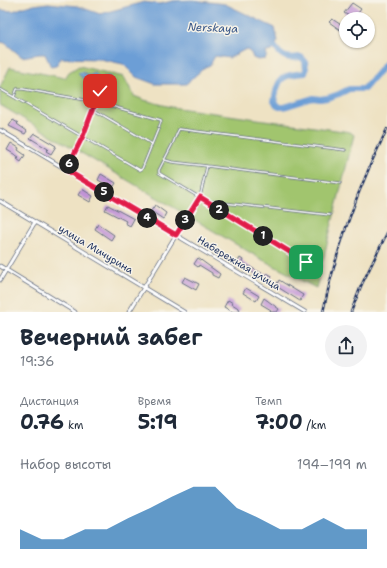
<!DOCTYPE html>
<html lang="ru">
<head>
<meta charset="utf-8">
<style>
  body { margin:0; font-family:"Shantell Sans",sans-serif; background:#f2f2f3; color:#1f2937; height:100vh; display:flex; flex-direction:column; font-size:15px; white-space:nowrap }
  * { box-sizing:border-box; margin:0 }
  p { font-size:13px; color:#747a83 }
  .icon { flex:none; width:22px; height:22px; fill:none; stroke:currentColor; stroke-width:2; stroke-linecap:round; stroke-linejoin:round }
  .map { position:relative; height:312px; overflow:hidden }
  .drawer { display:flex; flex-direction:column; background:#fff; flex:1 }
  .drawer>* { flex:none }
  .buttons { position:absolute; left:339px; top:12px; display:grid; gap:8px }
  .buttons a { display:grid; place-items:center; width:36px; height:36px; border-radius:50%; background:#fff; box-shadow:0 1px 3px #0004; font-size:20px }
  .pin { position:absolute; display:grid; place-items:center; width:34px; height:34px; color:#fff; margin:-17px; border-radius:8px; box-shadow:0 2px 6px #0006 }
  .km { position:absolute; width:20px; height:20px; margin:-10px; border-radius:50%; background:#222; color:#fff; font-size:11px; line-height:20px; text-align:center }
  .round { display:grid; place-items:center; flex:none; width:42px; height:42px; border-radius:21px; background:#f2f2f3 }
  .headline { display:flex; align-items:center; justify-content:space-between; height:68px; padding:0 20px }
  h1 { font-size:22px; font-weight:700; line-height:30px }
  .figures { display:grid; grid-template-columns:repeat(3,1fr); gap:6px; height:68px; padding:4px 20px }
  .figures div { display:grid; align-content:center }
  .figures b { font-size:20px; font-weight:700 }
  .figures small { font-size:11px; font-weight:400 }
  .figures p { font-size:11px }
  .chart { height:112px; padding:8px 20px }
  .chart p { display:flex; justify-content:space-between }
  .chart svg { width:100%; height:72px; margin-top:4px; fill:#1f6fb2; opacity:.7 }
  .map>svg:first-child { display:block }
  .green { fill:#a1c56e; stroke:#5e7a66 }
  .water { fill:#6c9ed6; stroke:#44669a }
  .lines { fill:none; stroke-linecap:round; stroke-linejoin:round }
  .river { stroke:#6c9ed6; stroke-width:6 }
  .building { fill:#c193d6 }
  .lane-casing { stroke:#656e81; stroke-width:3 }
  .street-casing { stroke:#656e81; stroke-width:4.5 }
  .lane { stroke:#fff; stroke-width:1.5 }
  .street { stroke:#fff; stroke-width:3 }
  .rail-casing { stroke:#1b2f5e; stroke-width:2.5 }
  .rail { stroke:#f7f3e8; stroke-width:1; stroke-dasharray:3; stroke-linecap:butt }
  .route-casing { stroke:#fff; stroke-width:8 }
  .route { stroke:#e11d48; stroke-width:5 }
  .labels { text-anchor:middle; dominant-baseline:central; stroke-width:3; stroke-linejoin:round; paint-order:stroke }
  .street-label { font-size:10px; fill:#1b2f5e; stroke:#f7f3e8 }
  .water-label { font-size:11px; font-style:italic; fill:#375688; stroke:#f7f3e8 }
</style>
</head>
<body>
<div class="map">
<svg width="387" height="312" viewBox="0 0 387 312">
  <rect width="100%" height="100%" fill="#f7f3e8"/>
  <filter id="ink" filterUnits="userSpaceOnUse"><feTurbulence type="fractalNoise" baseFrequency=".025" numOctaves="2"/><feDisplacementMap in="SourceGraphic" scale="8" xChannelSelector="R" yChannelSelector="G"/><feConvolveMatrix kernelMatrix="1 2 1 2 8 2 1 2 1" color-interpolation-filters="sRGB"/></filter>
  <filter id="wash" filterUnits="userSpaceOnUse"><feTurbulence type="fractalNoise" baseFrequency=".012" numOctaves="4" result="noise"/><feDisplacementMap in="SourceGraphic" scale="16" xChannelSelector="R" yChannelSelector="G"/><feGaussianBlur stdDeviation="0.9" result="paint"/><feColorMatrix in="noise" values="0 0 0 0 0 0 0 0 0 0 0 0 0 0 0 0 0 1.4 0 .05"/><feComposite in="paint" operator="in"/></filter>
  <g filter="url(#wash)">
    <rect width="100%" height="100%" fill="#eee2c3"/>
    <path class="green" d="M 79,66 L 124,77 L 134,96 L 144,100 L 171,107 L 350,132 L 354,135 L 316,288 L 261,259 L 0,105 L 0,87 L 10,67 L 65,78 L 69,72 Z"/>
    <path class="water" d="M 192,0 L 225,4 L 275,28 L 278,41 L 272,51 L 266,52 L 267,56 L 265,59 L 258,60 L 253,58 L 251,53 L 246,49 L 229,58 L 215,56 L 210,65 L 205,67 L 186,84 L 155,84 L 136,77 L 123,64 L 100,59 L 60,58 L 56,66 L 51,67 L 45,54 L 39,54 L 22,57 L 5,43 L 0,42 L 0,10 L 13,11 L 27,6 L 48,3 L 77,6 L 100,14 L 144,2 L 160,4 L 172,1 Z
      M 83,72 L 89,76 L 95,73 L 100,79 L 104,77 L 109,76 L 112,80 L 113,83 L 107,90 L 104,84 L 103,84 L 101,87 L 97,83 L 95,85 C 91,78 82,81 78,73 Z"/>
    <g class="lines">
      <path class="river" d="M 267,45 L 275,47 C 282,58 288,59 301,57 L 305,61 L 306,70 L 305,73 C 280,75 278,78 274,102 L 279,107 L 284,107 L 313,98 L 320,99 L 327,98 L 339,94 L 349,89 L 364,89 L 387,62"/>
    </g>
    <g id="blocks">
      <path class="building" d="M 352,3 L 361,9 L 354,19 L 344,13 Z
        M 332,19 L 346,28 L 346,34 L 329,22 Z
        M 13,120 L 18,123 L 17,124 L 27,131 L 25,134 L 9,126 Z
        M 34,133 L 56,146 L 51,154 L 46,151 L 48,149 L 30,138 Z
        M 11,143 L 19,148 L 18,150 L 25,155 L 21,162 L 17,159 L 19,157 L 7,150 Z
        M 101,174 L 116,183 L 113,188 L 98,180 Z
        M 82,189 L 93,196 L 90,202 L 78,195 Z
        M 108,205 L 134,219 L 130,226 L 125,223 L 126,221 L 105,210 Z
        M 155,205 L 166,213 L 163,219 L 151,211 Z
        M 98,224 L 114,235 L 111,240 L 95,229 Z
        M 198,258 L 220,274 L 218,278 L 212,275 L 212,273 L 199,265 L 198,267 L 194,264 Z
        M 240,258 L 243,260 L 242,262 L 257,271 L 266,275 L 267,273 L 272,276 L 269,282 L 259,276 L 258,278 L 255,276 L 255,274 L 237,263 Z
        M 185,277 L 199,284 L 196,290 L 182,282 Z
        M 279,280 L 303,295 L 300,301 L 276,286 Z
        M 246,288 L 259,296 L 256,301 L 243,293 Z
        M 264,298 L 279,309 L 277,312 L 269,312 L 271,310 L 261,304 Z
        M 228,300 L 233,303 L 232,304 L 240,309 L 238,312 L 233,312 L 224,307 Z"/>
    </g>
  </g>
  <g filter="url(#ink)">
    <use href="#blocks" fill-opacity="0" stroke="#656e81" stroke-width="1"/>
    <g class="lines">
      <g class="lane-casing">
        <path id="lane" d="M 0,89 L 140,170 L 142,169 L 161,122 L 161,120 L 97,102 L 23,89 L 17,89 L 14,97
          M 94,110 L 152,144
          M 165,160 L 172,162 L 207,166 L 340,183
          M 66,170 L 83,136 L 100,91
          M 207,201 L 330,215
          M 176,234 L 200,197 L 207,166
          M 317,268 L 159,173 L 159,170 L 173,143 L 177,133 L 179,129 L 345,150"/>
      </g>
      <g class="street-casing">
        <path id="street" d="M 0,130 L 305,312
          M 0,201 L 184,312
          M 0,266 L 75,312
          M 0,280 L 35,222
          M 129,312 L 176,235"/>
      </g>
      <use href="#lane" class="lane"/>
      <use href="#street" class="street"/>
      <g class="rail-casing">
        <path id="rail" d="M 323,312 C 336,248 358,188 387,129
          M 351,312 L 361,286 L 387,233"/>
      </g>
      <use href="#rail" class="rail"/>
    </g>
  </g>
  <g class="lines" filter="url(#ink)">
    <g class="route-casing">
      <path id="route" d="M 100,91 L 83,136 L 66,170 L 176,235 L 200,197 L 306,262"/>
    </g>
    <use href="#route" class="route"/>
  </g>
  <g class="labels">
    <g class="street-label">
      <text transform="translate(96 249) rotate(31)">улица Мичурина</text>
      <text transform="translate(239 263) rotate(31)">Набережная улица</text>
    </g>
    <g class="water-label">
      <text transform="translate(213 28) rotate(2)">Nerskaya</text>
    </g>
  </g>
</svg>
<div class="buttons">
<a><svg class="icon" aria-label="locate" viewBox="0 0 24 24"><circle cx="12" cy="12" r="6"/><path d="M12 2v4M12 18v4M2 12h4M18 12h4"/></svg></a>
</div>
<div class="pin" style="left:306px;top:262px;background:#1e9e55"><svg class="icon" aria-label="arrive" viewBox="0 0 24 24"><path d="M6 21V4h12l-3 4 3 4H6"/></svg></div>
<div class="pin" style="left:100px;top:91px;background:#d93025"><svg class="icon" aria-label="check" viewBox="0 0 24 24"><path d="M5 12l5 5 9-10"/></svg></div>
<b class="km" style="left:263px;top:236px">1</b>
<b class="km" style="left:219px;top:210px">2</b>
<b class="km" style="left:185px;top:220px">3</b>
<b class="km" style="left:147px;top:218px">4</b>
<b class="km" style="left:104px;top:192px">5</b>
<b class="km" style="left:69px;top:164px">6</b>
</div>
<section class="drawer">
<div class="headline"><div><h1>Вечерний забег</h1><p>19:36</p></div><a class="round"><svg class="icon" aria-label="share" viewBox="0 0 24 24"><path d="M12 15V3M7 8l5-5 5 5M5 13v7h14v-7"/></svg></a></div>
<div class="figures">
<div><p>Дистанция</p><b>0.76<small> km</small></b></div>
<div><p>Время</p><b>5:19</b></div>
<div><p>Темп</p><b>7:00<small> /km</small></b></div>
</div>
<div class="chart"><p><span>Набор высоты</span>194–199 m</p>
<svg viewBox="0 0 160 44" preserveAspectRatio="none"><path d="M0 44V32L10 38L20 38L30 32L40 32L50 25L60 19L70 12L80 6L90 6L100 19L110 25L120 32L130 32L140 25L150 32L160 32V44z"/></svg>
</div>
</section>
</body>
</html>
